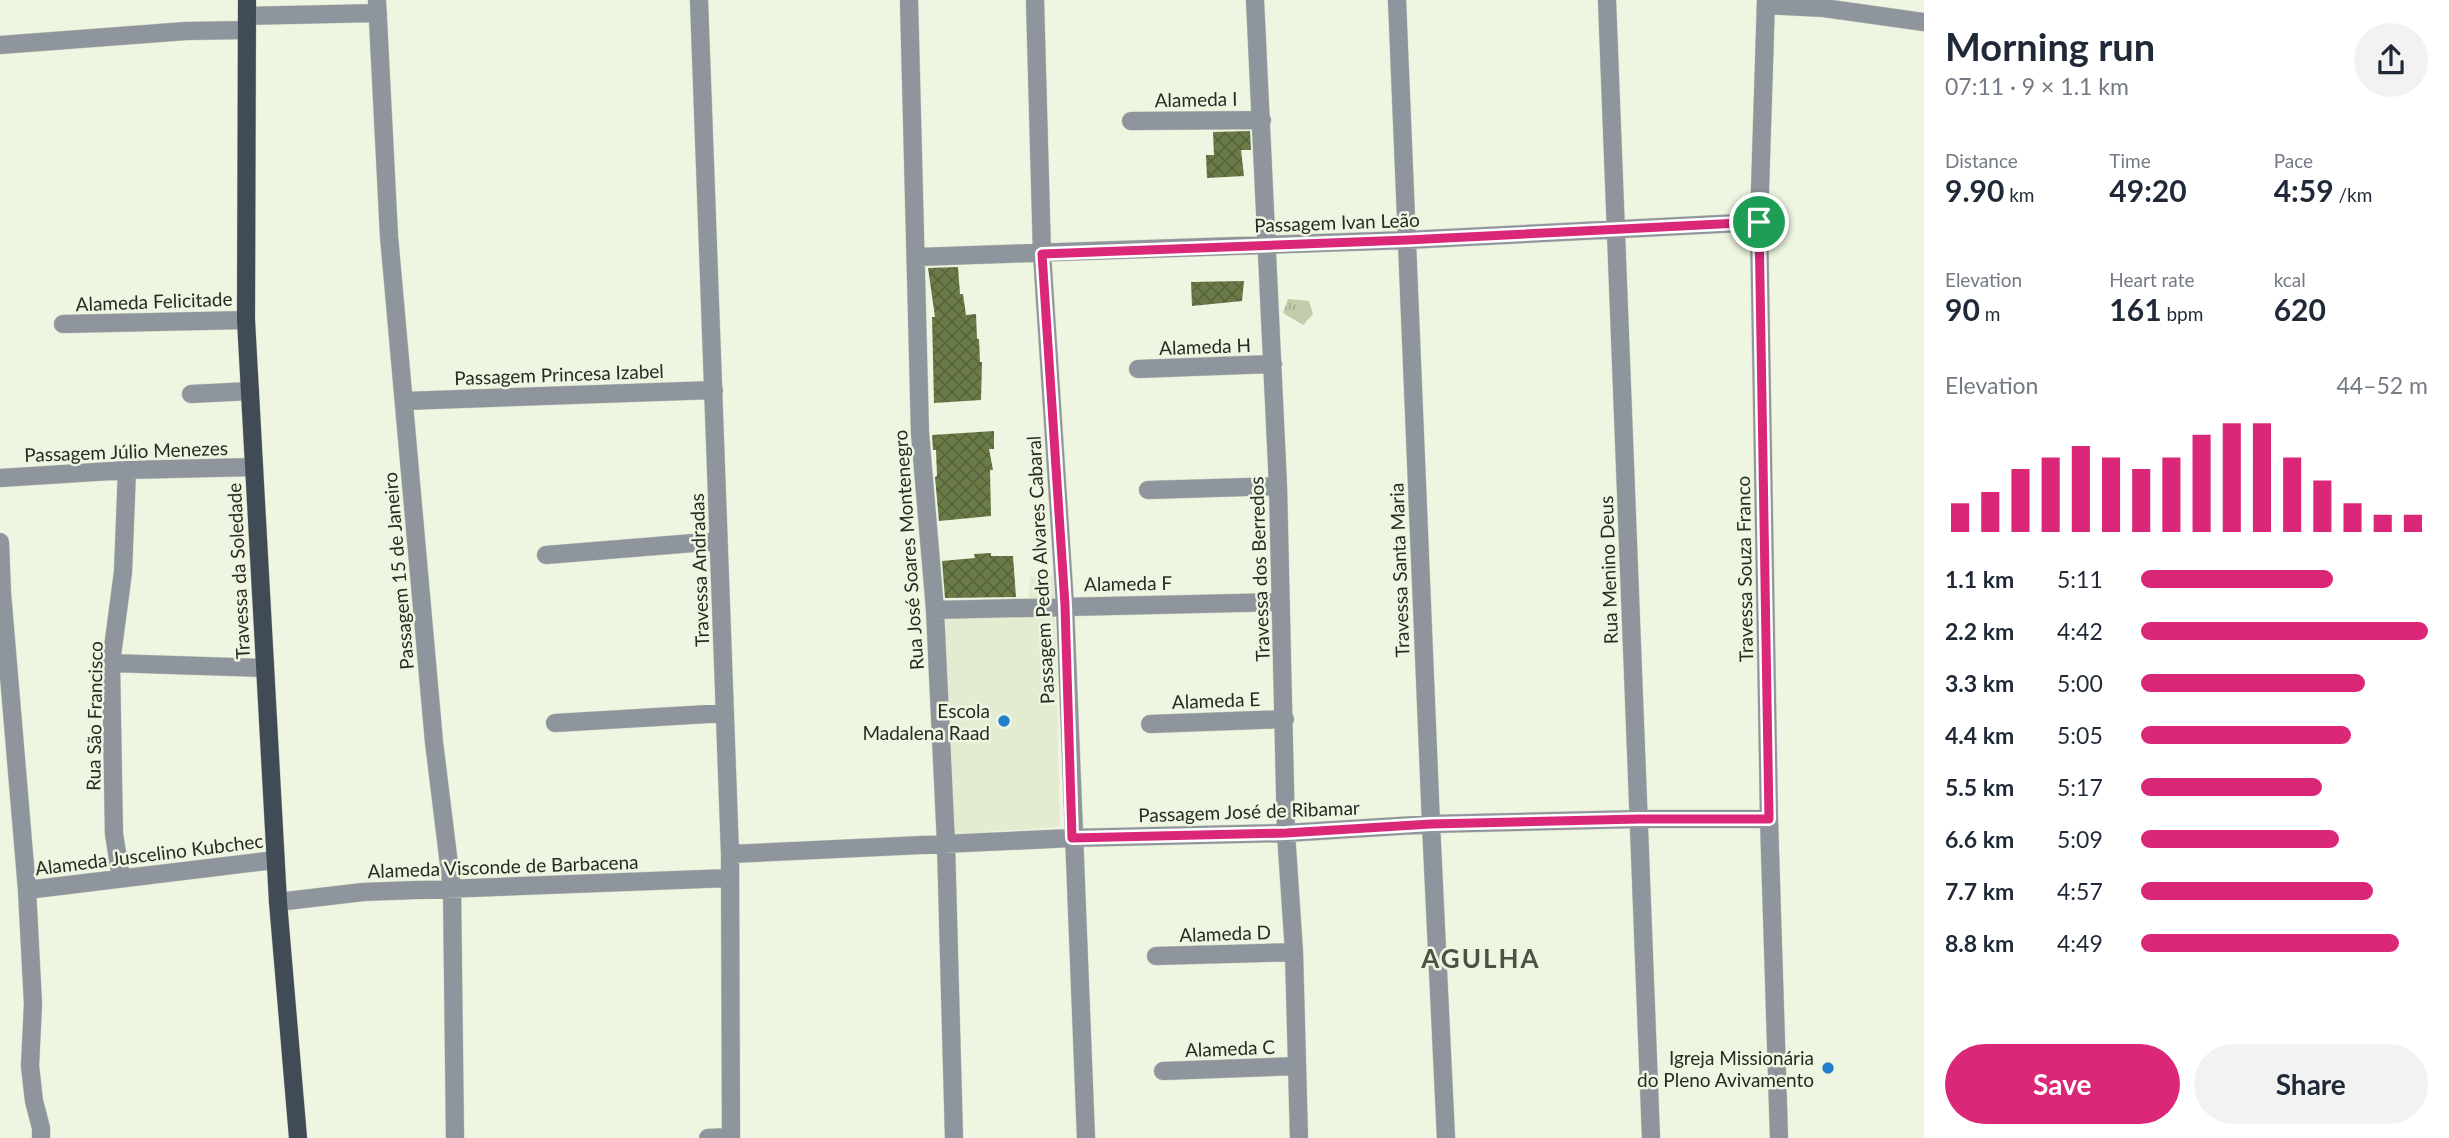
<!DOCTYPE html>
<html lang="en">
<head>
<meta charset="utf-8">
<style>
  body { margin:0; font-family:Lato,sans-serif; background:#f2f2f3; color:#1f2937; height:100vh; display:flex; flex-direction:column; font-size:26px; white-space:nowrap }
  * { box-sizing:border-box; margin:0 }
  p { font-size:23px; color:#747a83 }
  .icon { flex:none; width:38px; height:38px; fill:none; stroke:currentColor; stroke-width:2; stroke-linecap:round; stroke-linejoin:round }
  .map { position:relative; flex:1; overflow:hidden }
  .side { display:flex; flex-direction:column; background:#fff; width:525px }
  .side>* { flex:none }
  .pin { position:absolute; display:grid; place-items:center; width:60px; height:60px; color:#fff; margin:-30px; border:4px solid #fff; border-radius:50%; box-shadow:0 2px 7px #0007 }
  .round { display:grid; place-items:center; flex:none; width:74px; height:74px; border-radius:37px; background:#f2f2f3 }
  .head { display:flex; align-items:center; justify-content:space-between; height:119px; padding:0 21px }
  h1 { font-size:38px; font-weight:700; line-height:52px }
  .figures { display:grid; grid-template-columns:repeat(3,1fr); gap:10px; height:119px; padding:7px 21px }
  .figures div { display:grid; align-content:center }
  .figures b { font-size:30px; font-weight:700 }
  .figures small { font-size:19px; font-weight:400 }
  .figures p { font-size:19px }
  .chart { height:196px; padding:14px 21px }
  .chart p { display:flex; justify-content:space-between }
  .chart svg { width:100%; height:126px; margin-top:7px; stroke:#db2777; stroke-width:6 }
  .cta { display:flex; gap:14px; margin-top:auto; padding:14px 21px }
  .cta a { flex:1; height:80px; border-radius:42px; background:#db2777; color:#fff; font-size:28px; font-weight:700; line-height:80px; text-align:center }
  .cta a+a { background:#f2f2f3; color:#1f2937 }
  ul { padding:0 21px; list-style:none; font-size:23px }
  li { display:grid; grid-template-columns:112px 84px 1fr; align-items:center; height:52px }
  li i { height:18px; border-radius:9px; background:#db2777 }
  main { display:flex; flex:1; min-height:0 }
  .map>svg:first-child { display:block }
  .built { fill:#e3ecd1 }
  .grass { fill:url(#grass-tufts) }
  .building { fill:url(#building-cross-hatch) }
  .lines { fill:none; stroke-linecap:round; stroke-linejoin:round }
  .minor-casing { stroke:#cad1bf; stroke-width:19 }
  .major-casing { stroke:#cad1bf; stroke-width:19 }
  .minor { stroke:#8f959c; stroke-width:18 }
  .major { stroke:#404b56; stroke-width:18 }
  .route-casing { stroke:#fff; stroke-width:14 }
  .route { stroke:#db2777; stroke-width:9 }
  .poi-dot { fill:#237fcc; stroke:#eef5e1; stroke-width:2.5 }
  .labels { text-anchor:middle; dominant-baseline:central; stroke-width:5; stroke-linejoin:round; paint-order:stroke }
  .street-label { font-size:19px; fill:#282b24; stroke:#eef5e1 }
  .poi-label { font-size:19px; fill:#282b24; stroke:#eef5e1; text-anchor:end }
  .district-label { font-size:26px; font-weight:bold; letter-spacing:2px; fill:#4d5343; stroke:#eef5e1 }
</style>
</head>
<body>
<main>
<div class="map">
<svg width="1924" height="1138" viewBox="0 0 1924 1138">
  <defs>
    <pattern id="grass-tufts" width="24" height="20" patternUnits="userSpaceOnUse" patternTransform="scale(1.75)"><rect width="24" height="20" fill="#c0ccaa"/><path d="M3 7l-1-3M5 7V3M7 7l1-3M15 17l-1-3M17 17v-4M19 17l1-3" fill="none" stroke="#a5af92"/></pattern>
    <pattern id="building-cross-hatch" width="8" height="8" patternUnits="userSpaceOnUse" patternTransform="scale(1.75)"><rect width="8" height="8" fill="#6b7b48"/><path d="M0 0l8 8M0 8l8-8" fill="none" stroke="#58653c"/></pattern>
  </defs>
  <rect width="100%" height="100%" fill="#eef5e1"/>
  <path class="built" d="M 1057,575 L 1059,600 L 1028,602 L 1030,577 Z
    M 945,615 L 1055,615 L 1060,827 L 955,834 Z"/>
  <path class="grass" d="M 1288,299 L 1309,301 L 1313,314 L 1303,325 L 1283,313 Z"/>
  <path class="building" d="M 1250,131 L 1251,150 L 1241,150 L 1244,176 L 1207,178 L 1206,155 L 1214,155 L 1213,132 Z
    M 958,267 L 960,294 L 963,294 L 966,315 L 976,314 L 977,339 L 979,339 L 980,362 L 982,362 L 981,400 L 934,403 L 932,317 L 935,317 L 928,268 Z
    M 1244,281 L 1242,301 L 1192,306 L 1191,282 Z
    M 994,431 L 994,449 L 989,449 L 993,470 L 990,470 L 991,516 L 939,521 L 935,477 L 937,476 L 936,450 L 933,450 L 932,435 Z
    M 991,553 L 991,556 L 1013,556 L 1016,597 L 945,598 L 942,561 L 975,558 L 974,554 Z"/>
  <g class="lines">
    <g class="minor-casing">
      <path id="minor" d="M 377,0 L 389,236 L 434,742 L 452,889 L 455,1138
        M 699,0 L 730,854 L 731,1138
        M 909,0 L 920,433 L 935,610 L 946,844 L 954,1138
        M 1035,0 L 1042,254 L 1065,605 L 1086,1138
        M 1255,0 L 1278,486 L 1286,833 L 1294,952 L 1299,1138
        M 1397,0 L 1431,824 L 1446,1138
        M 1607,0 L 1651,1138
        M 1766,0 L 1759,222 L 1769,819 L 1779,1138
        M 1766,5 L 1824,8 L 1924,22
        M 248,16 L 378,13
        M 0,45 L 186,31 L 247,30
        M 1131,121 L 1262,120
        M 917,257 L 1407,240 L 1759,222
        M 63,324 L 246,320
        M 1138,369 L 1273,364
        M 191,394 L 250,391
        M 405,401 L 714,390
        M 0,478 L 127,470 L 254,467
        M 1148,490 L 1278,486
        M 0,542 L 2,593 L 27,890 L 33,1004 L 30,1066 L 34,1101 L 41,1128 L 41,1138
        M 546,555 L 718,541
        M 935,610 L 1281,602
        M 111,663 L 265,668
        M 555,723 L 725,713
        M 1150,724 L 1285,719
        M 730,854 L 1072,838 L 1286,833 L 1431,824 L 1639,819 L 1769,819
        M 121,878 L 114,834 L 111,663 L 123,572 L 127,470
        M 27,890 L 275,860
        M 278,902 L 363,892 L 730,878
        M 1156,956 L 1294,952
        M 1163,1071 L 1297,1066
        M 708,1138 L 731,1137"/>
    </g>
    <g class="major-casing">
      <path id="major" d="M 247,0 L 246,320 L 278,902 L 298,1138"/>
    </g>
    <use href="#minor" class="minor"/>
    <use href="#major" class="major"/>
  </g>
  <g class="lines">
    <g class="route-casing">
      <path id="route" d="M 1759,222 L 1769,819 L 1639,819 L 1431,824 L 1286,833 L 1072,838 L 1065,605 L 1042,254 L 1407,240 Z"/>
    </g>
    <use href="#route" class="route"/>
  </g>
  <g class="poi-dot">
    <circle cx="1004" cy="721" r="7"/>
    <circle cx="1828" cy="1068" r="7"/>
  </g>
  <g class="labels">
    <g class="street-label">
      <text transform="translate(1196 99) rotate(-1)">Alameda I</text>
      <text transform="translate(1337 222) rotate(-2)">Passagem Ivan Leão</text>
      <text transform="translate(154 301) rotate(-2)">Alameda Felicitade</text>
      <text transform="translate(1205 346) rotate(-2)">Alameda H</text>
      <text transform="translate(559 374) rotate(-2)">Passagem Princesa Izabel</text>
      <text transform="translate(126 451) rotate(-2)">Passagem Júlio Menezes</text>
      <text transform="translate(908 550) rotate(-94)">Rua José Soares Montenegro</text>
      <text transform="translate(1259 569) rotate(-92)">Travessa dos Berredos</text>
      <text transform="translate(1744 569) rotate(-91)">Travessa Souza Franco</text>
      <text transform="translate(699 570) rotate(-92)">Travessa Andradas</text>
      <text transform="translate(1040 570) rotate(-93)">Passagem Pedro Alvares Cabaral</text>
      <text transform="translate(1399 570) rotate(-92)">Travessa Santa Maria</text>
      <text transform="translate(1608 570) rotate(-92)">Rua Menino Deus</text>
      <text transform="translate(238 571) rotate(-93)">Travessa da Soledade</text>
      <text transform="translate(398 571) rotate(-95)">Passagem 15 de Janeiro</text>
      <text transform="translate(1128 583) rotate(-1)">Alameda F</text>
      <text transform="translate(1216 700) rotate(-2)">Alameda E</text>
      <text transform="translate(94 716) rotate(-89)">Rua São Francisco</text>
      <text transform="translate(1249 811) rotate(-2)">Passagem José de Ribamar</text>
      <text transform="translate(149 854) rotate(-7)">Alameda Juscelino Kubchec</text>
      <text transform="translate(503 866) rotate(-2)">Alameda Visconde de Barbacena</text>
      <text transform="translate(1225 933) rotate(-2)">Alameda D</text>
      <text transform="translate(1230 1048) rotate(-2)">Alameda C</text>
    </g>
    <g class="poi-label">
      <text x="990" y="710">Escola<tspan x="990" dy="22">Madalena Raad</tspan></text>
      <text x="1814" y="1057">Igreja Missionária<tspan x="1814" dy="22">do Pleno Avivamento</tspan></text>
    </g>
    <g class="district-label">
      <text x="1481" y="958">AGULHA</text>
    </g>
  </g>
</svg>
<div class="pin" style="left:1759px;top:222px;background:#1e9e55"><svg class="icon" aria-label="arrive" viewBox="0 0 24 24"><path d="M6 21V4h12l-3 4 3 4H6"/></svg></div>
</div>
<section class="side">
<div class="head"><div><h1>Morning run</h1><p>07:11 · 9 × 1.1 km</p></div><a class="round"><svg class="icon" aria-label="share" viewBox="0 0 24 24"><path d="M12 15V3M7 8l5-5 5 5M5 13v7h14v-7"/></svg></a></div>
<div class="figures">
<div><p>Distance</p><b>9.90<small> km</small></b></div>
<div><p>Time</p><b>49:20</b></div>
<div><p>Pace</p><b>4:59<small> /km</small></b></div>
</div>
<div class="figures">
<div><p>Elevation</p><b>90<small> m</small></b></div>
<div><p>Heart rate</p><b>161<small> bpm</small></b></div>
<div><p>kcal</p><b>620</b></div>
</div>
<div class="chart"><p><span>Elevation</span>44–52 m</p>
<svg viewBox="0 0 160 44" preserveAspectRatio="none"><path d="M5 44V34M15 44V30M25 44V22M35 44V18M45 44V14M55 44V18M65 44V22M75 44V18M85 44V10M95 44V6M105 44V6M115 44V18M125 44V26M135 44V34M145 44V38M155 44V38"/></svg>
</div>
<ul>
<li><b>1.1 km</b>5:11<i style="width:67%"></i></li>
<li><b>2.2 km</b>4:42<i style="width:100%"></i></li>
<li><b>3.3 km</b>5:00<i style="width:78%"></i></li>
<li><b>4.4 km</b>5:05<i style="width:73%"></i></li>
<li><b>5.5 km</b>5:17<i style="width:63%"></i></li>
<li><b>6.6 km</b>5:09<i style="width:69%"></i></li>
<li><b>7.7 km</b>4:57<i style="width:81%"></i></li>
<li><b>8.8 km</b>4:49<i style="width:90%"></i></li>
</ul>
<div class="cta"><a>Save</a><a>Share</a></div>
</section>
</main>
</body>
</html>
